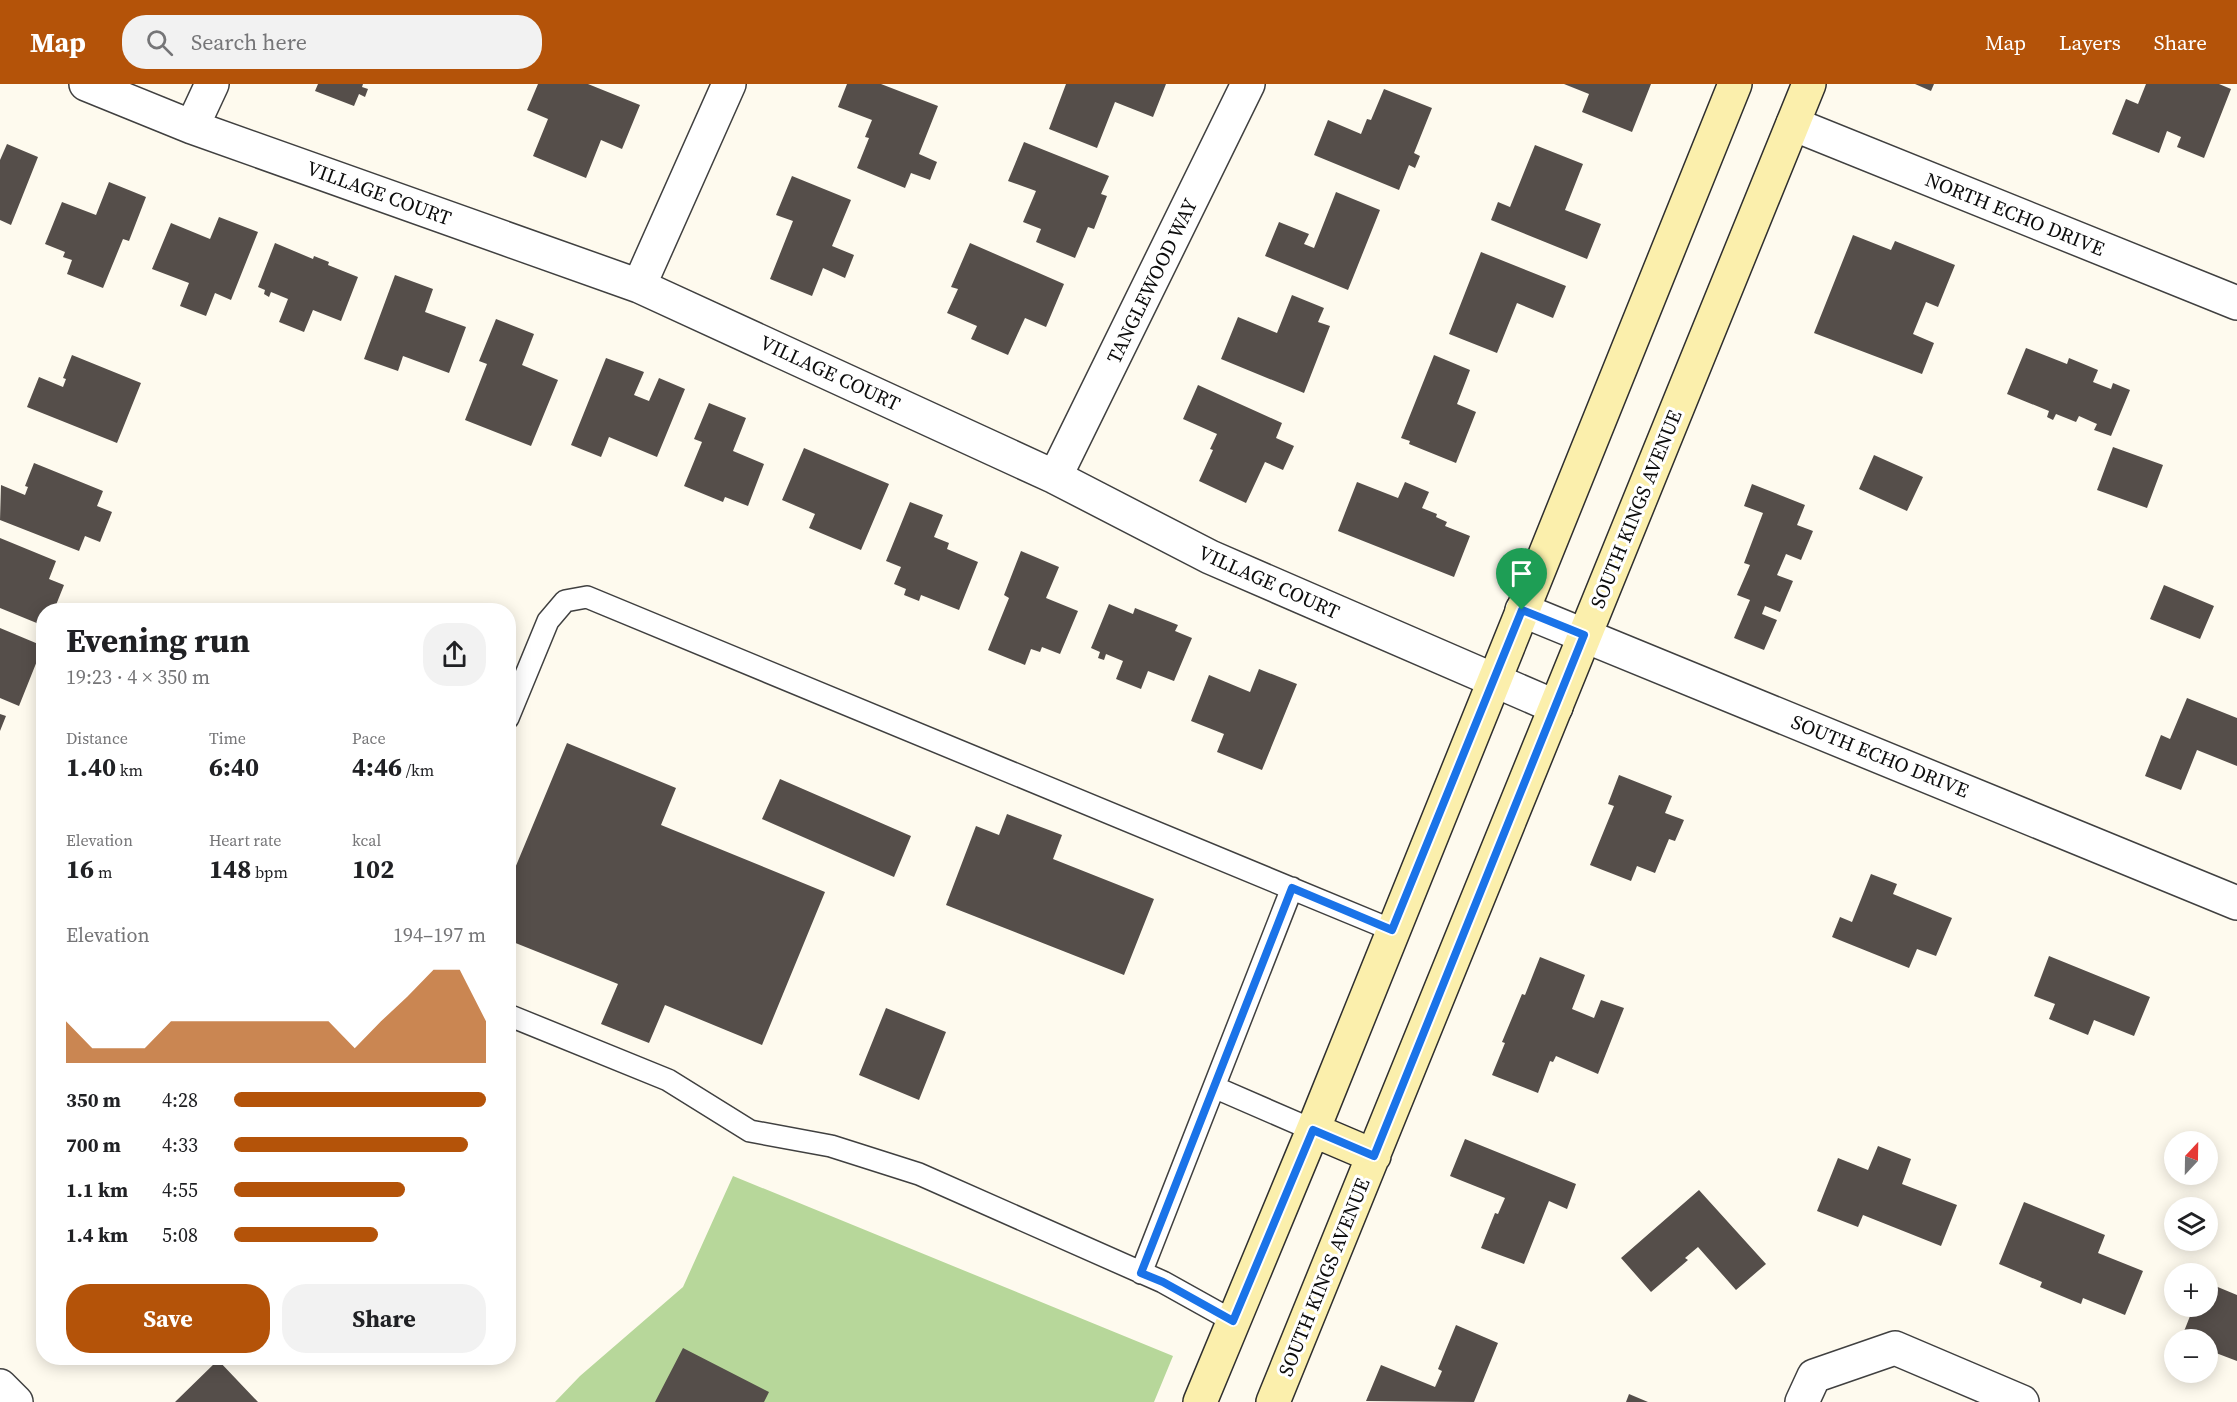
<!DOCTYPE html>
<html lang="en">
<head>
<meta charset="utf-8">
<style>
  body { margin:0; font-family:"Source Serif 4",serif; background:#f2f2f2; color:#202124; height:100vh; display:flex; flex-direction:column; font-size:22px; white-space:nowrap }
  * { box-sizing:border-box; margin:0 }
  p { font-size:20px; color:#757577 }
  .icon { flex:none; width:33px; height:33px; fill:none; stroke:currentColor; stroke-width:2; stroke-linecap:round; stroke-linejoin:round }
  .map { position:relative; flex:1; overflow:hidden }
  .side { position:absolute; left:36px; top:519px; width:480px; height:762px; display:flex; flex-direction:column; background:#fff; border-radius:24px; box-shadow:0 3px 15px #0003 }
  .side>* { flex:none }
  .needle { width:39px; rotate:22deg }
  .fabs { position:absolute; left:2164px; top:1047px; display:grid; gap:12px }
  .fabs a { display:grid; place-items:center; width:54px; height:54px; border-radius:50%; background:#fff; box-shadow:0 3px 15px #0003; font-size:30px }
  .pin { position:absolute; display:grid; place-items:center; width:51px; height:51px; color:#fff; margin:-62px -26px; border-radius:50% 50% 50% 0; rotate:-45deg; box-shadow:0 0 6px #0007 }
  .pin .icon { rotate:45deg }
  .round { display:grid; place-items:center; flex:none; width:63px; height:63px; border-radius:24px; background:#f2f2f2 }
  .summary { display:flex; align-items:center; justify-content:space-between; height:102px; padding:0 30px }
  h1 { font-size:33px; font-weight:700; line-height:45px }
  .figures { display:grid; grid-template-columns:repeat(3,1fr); gap:9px; height:102px; padding:6px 30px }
  .figures div { display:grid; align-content:center }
  .figures b { font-size:26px; font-weight:700 }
  .figures small { font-size:16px; font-weight:400 }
  .figures p { font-size:16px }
  .chart { height:168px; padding:12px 30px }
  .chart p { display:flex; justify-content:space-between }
  .chart svg { width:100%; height:108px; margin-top:6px; fill:#b45309; opacity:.7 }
  .action { display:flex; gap:12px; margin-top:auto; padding:12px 30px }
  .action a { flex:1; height:69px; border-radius:24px; background:#b45309; color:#fff; font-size:24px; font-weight:700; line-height:69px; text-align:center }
  .action a+a { background:#f2f2f2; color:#202124 }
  ul { padding:0 30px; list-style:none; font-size:20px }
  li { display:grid; grid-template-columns:96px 72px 1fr; align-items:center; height:45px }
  li i { height:15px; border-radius:8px; background:#b45309 }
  header { display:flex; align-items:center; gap:36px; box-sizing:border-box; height:84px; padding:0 30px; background:#b45309; color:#fff }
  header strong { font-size:28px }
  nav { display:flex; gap:33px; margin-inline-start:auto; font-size:21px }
  .search { width:420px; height:54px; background:#f2f2f2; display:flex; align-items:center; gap:15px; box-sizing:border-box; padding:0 21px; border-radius:24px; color:#757577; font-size:22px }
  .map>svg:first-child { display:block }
  .forest { fill:#b7d79a }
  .building { fill:#554e4a }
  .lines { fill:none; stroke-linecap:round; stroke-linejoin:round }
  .lane-casing { stroke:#404040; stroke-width:24 }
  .street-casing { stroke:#404040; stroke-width:36 }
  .secondary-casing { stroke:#2f2f2f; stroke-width:36 }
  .lane { stroke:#fff; stroke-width:21 }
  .street { stroke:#fff; stroke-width:33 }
  .secondary { stroke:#fbefac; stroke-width:33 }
  .route-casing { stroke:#fff; stroke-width:12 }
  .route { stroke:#1a73e8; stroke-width:8 }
  .labels { text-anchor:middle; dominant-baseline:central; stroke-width:6; stroke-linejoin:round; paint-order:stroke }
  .street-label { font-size:20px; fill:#0d0d0d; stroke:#fff }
</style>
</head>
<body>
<header>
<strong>Map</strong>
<div class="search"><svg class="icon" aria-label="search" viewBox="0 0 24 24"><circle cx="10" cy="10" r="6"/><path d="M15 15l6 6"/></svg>Search here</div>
<nav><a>Map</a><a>Layers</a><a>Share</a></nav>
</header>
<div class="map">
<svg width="2237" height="1318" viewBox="0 0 2237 1318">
  <rect width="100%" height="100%" fill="#fefaee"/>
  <path class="forest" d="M 733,1092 L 1173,1272 L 1154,1318 L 555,1318 L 580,1292 L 683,1203 Z"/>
  <path class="building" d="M 318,0 L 363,0 L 362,3 L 368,5 L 365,13 L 359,10 L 354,22 L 315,7 Z
    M 538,0 L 588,0 L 640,21 L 622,65 L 601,56 L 586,94 L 533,72 L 548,35 L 527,26 Z
    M 847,0 L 881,0 L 938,22 L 919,70 L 937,78 L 930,96 L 911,89 L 905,104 L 857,84 L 869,54 L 865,53 L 872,36 L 838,23 Z
    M 1066,0 L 1166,0 L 1153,33 L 1115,18 L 1097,64 L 1049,45 Z
    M 1564,0 L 1651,0 L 1632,48 L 1582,28 L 1589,10 Z
    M 1915,0 L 1934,0 L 1931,7 Z
    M 2146,0 L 2219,0 L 2231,5 L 2204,74 L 2177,63 L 2181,53 L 2167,47 L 2159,69 L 2112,50 L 2126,15 L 2138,20 Z
    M 1384,5 L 1432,24 L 1414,69 L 1420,72 L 1415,84 L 1409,81 L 1399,106 L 1314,71 L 1328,36 L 1361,50 L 1367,35 L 1371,36 Z
    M 1024,58 L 1109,92 L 1101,110 L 1107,112 L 1094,145 L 1088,143 L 1075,174 L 1036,158 L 1041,145 L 1023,138 L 1036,107 L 1008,97 Z
    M 7,60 L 38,73 L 11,141 L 0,136 L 0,76 Z
    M 1535,61 L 1583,80 L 1565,126 L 1601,140 L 1587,175 L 1491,136 L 1498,118 L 1510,123 Z
    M 792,92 L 851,116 L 832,162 L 854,171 L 845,194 L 823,184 L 812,212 L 770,195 L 793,137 L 776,131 Z
    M 109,98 L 146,113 L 129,157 L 123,155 L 103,204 L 67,190 L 72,176 L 63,173 L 65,168 L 45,160 L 62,118 L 96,131 Z
    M 1336,108 L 1380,126 L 1348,206 L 1265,172 L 1279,138 L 1309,150 L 1304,160 L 1314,164 Z
    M 219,133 L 258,148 L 231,216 L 215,209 L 206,232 L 180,222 L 189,199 L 152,185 L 171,139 L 210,155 Z
    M 1853,151 L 1891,166 L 1895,157 L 1955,181 L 1938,223 L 1926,218 L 1913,250 L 1934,259 L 1922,290 L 1814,249 Z
    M 275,159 L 313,175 L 314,172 L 329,178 L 328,181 L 358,193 L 341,237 L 313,226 L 304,248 L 279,238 L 288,215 L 271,208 L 269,213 L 264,210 L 265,206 L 258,203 Z
    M 970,159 L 1064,200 L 1046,243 L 1025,234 L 1008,271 L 971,255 L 977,242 L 947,229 L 958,205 L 951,203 Z
    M 1481,168 L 1566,202 L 1553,234 L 1517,219 L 1497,269 L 1449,250 Z
    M 395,191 L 433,205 L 425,228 L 466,243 L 449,289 L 403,272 L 398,287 L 364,275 Z
    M 1292,211 L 1324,224 L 1318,238 L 1330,242 L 1304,309 L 1221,275 L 1238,233 L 1277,249 Z
    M 496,235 L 534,250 L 522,281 L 558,296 L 531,362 L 465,336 L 487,280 L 479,277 Z
    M 2026,264 L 2067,280 L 2069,274 L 2098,286 L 2093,298 L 2111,305 L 2113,299 L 2130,306 L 2111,352 L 2094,346 L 2097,340 L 2079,332 L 2076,338 L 2056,330 L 2053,336 L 2047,333 L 2049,327 L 2007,310 Z
    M 72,271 L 141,299 L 117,359 L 27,323 L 39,293 L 63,303 L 66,295 L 63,294 Z
    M 1434,271 L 1470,286 L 1457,320 L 1476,328 L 1456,379 L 1409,360 L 1410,357 L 1401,354 Z
    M 606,274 L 644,288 L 634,311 L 649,317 L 659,294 L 685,305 L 657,373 L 609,353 L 601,373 L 571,361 Z
    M 1198,301 L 1282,339 L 1276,354 L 1294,362 L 1283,386 L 1265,378 L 1246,419 L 1199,397 L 1213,366 L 1210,365 L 1217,350 L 1183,335 Z
    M 709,319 L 746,334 L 733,367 L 764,380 L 748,422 L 725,413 L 723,418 L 684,402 L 702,358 L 694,355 Z
    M 2113,363 L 2163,381 L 2147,424 L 2097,406 Z
    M 804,364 L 889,400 L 861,466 L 809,444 L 815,430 L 782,416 Z
    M 1874,371 L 1923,393 L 1907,427 L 1859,405 Z
    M 34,379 L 103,407 L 97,422 L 112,428 L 100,458 L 85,452 L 79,467 L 0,436 L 1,401 L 25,411 L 28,403 L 25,402 Z
    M 1357,398 L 1398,414 L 1405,398 L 1429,408 L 1422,424 L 1437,430 L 1436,433 L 1447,438 L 1445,442 L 1470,452 L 1454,493 L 1338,447 Z
    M 1752,400 L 1805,421 L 1797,441 L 1813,447 L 1801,476 L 1786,470 L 1777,491 L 1793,497 L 1780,528 L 1765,522 L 1762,530 L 1777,536 L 1764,566 L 1734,554 L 1750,516 L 1737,511 L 1750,481 L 1744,479 L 1763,429 L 1744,422 Z
    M 910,418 L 943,431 L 934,453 L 949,459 L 947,465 L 978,478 L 959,526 L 921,511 L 919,517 L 904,511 L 906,505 L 894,500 L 901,483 L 886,477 Z
    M 0,454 L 56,477 L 49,495 L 64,501 L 54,526 L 44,526 L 44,542 L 0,524 Z
    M 1021,467 L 1059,483 L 1046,514 L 1078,527 L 1060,570 L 1042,563 L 1040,568 L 1031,565 L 1025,581 L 988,566 L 1009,514 L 1004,511 Z
    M 2164,501 L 2214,522 L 2200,555 L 2150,535 Z
    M 1109,520 L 1133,530 L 1135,524 L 1178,541 L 1175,547 L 1192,554 L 1174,597 L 1148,587 L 1141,605 L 1116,595 L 1123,577 L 1106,570 L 1104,576 L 1098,574 L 1100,568 L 1091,564 Z
    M 0,544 L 43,562 L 19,622 L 0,614 Z
    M 1259,585 L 1297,600 L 1262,686 L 1217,668 L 1224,650 L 1191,637 L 1209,591 L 1250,608 Z
    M 2187,614 L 2237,634 L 2237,682 L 2197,666 L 2181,706 L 2145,692 L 2161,651 L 2170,655 Z
    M 0,630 L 6,632 L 0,647 Z
    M 567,659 L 676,704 L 661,741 L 825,808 L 762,961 L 665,921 L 649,959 L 601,940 L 618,900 L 508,856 L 508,801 Z
    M 1619,691 L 1672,712 L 1665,729 L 1684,736 L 1675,757 L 1669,755 L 1655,789 L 1637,782 L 1631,797 L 1590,781 L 1614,722 L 1608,720 Z
    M 780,695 L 911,752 L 894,793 L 762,735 Z
    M 1007,730 L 1062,751 L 1053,775 L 1154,815 L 1124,891 L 946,821 L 976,742 L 999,751 Z
    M 1871,790 L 1897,800 L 1893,810 L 1952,834 L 1936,872 L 1917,865 L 1909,884 L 1832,853 L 1840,833 L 1852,838 Z
    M 2049,872 L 2150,913 L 2134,952 L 2094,936 L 2088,951 L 2049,935 L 2055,920 L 2034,912 Z
    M 1540,873 L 1585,891 L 1572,925 L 1594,934 L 1601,916 L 1624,924 L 1598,990 L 1556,972 L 1553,978 L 1550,977 L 1538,1009 L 1492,991 L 1505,959 L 1502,958 L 1522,910 L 1525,911 Z
    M 886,924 L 946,948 L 919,1016 L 859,991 Z
    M 1465,1055 L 1576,1100 L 1567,1125 L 1549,1117 L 1524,1180 L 1481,1164 L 1495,1129 L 1498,1130 L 1505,1114 L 1450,1092 Z
    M 1878,1062 L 1911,1075 L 1902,1100 L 1957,1121 L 1941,1162 L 1863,1131 L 1858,1143 L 1817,1127 L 1838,1074 L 1868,1086 Z
    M 1699,1106 L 1766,1180 L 1736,1206 L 1698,1163 L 1685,1174 L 1688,1176 L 1651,1208 L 1621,1174 Z
    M 2024,1118 L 2105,1151 L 2098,1169 L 2143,1187 L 2125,1231 L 2083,1214 L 2081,1220 L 2040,1203 L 2042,1198 L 1999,1180 Z
    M 2208,1199 L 2237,1211 L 2237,1277 L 2208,1266 L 2208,1256 L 2181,1255 L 2194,1222 L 2208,1222 Z
    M 1456,1241 L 1498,1259 L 1474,1318 L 1366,1317 L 1381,1281 L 1435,1303 L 1442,1287 L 1438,1285 Z
    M 683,1264 L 769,1308 L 764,1318 L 655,1318 Z
    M 218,1276 L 258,1318 L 175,1318 Z
    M 1629,1310 L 1648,1318 L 1626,1318 Z"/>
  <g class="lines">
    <g class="lane-casing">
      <path id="lane" d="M 508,634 L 548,537 L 565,517 L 587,513 L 1392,846
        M 508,931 L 668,996 L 750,1047 L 831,1062 L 919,1090 L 1163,1198 L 1233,1237
        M 1214,1003 L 1313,1046
        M 1141,1189 L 1292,804"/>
    </g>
    <g class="street-casing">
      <path id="street" d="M 86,0 L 192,43 L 639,202 L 1055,393 L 1210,473 L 1556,623
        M 1793,40 L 2237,219
        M 192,43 L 212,0
        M 639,202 L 729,0
        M 1055,393 L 1248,0
        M 1522,526 L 2237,819
        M 0,1302 L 16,1318
        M 1802,1318 L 1814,1292 L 1895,1264 L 2022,1318"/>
    </g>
    <g class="secondary-casing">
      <path id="secondary" d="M 1313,1046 L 1374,1072
        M 1200,1318 L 1313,1046 L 1735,0
        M 1273,1318 L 1809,0"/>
    </g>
    <use href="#lane" class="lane"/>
    <use href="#street" class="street"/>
    <use href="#secondary" class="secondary"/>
  </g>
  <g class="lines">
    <g class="route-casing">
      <path id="route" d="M 1522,526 L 1584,551 L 1374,1072 L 1313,1046 L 1233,1237 L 1163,1198 L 1141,1189 L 1292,804 L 1392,846 Z"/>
    </g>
    <use href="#route" class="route"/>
  </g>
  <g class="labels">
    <g class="street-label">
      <text transform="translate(379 109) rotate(20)">VILLAGE COURT</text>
      <text transform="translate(2015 130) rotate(22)">NORTH ECHO DRIVE</text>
      <text transform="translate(1152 197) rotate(-64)">TANGLEWOOD WAY</text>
      <text transform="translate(830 289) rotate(25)">VILLAGE COURT</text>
      <text transform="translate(1636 425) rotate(-68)">SOUTH KINGS AVENUE</text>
      <text transform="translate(1269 498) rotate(24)">VILLAGE COURT</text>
      <text transform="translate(1880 672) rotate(22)">SOUTH ECHO DRIVE</text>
      <text transform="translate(1324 1193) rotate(-68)">SOUTH KINGS AVENUE</text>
    </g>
  </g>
</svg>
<div class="fabs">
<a><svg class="needle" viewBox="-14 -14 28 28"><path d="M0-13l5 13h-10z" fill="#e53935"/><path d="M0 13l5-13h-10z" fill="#757577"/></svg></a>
<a><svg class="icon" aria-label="layers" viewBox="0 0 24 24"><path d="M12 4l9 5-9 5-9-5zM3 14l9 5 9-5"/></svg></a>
<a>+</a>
<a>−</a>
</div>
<div class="pin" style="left:1522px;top:526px;background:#1e9e55"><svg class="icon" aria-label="arrive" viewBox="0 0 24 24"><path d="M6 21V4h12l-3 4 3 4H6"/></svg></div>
<section class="side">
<div class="summary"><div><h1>Evening run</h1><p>19:23 · 4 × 350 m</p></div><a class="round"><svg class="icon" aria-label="share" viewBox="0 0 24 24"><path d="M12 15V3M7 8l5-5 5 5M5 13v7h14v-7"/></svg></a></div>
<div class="figures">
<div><p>Distance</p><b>1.40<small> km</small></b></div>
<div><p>Time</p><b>6:40</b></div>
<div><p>Pace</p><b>4:46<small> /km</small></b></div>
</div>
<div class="figures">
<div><p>Elevation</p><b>16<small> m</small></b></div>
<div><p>Heart rate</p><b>148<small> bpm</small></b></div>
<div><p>kcal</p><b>102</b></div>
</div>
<div class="chart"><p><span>Elevation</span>194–197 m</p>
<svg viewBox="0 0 160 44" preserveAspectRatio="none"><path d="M0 44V27L10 38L20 38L30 38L40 27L50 27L60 27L70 27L80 27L90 27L100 27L110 38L120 27L130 17L140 6L150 6L160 27V44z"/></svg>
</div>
<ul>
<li><b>350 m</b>4:28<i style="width:100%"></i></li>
<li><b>700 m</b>4:33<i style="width:93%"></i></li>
<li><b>1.1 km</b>4:55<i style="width:68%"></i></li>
<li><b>1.4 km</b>5:08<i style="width:57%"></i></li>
</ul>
<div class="action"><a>Save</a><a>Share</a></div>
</section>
</div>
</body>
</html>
